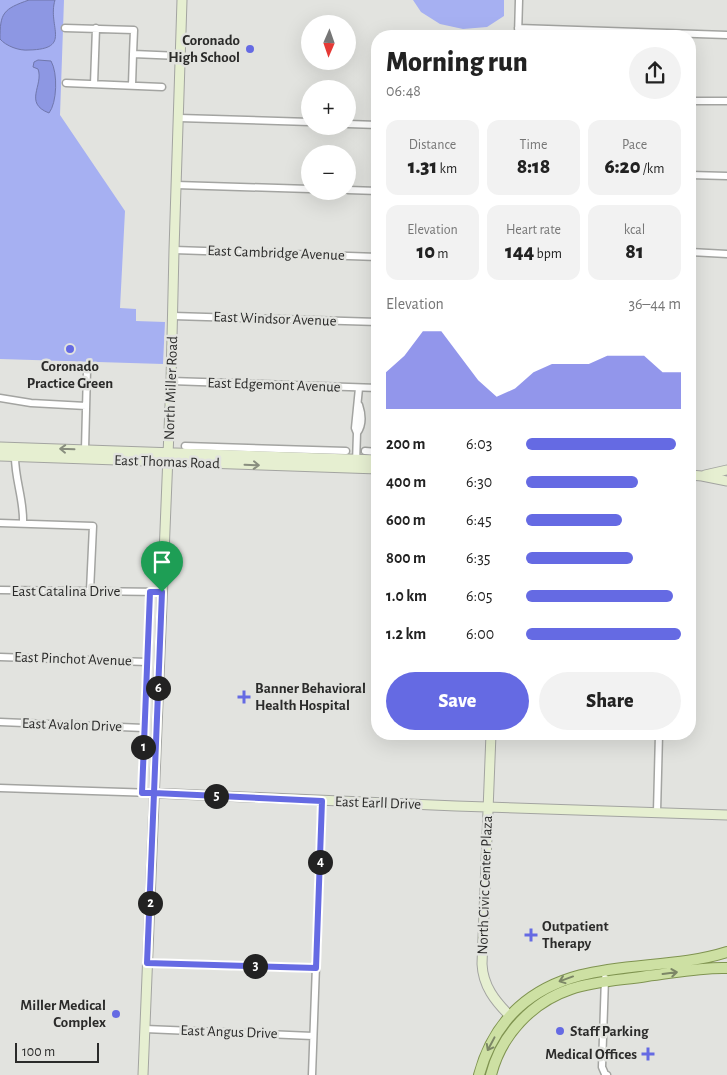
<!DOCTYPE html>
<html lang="en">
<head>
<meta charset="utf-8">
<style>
  body { margin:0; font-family:"Alegreya Sans",sans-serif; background:#f2f2f2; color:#222; height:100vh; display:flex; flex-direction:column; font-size:19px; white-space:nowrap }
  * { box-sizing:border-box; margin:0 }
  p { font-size:16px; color:#767676 }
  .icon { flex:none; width:28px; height:28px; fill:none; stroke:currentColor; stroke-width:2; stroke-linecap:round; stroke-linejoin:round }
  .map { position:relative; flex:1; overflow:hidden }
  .panel { position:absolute; left:371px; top:30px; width:325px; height:710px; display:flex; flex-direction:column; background:#fff; border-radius:20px; box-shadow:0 5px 20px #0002 }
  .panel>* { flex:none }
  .needle { width:32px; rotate:182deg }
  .fabs { position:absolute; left:301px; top:15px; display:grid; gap:10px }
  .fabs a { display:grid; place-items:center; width:55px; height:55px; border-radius:50%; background:#fff; box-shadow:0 5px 20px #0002; font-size:25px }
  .scale { position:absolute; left:15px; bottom:12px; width:84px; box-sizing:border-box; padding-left:5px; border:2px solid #2b2b2a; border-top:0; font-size:14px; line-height:18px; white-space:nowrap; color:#2b2b2a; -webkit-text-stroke:4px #e2e3df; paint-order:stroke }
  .pin { position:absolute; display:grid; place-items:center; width:42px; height:42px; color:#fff; margin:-51px -21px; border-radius:50% 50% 50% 0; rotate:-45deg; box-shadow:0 0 5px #0007 }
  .pin .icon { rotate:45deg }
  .km { position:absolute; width:25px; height:25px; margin:-12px; border-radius:50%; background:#222; color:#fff; font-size:14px; line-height:25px; text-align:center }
  .round { display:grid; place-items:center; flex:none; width:52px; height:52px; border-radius:26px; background:#f2f2f2 }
  .headline { display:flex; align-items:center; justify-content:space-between; height:85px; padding:0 15px }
  h1 { font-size:28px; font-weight:800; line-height:38px }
  .stats { display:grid; grid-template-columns:repeat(3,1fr); gap:8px; height:85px; padding:5px 15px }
  .stats div { display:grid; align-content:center; border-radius:12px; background:#f2f2f2; text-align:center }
  .stats b { font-size:21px; font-weight:800 }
  .stats small { font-size:14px; font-weight:400 }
  .stats p { font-size:14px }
  .chart { height:140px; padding:10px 15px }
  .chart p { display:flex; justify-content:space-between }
  .chart svg { width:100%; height:90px; margin-top:5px; fill:#656ae3; opacity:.7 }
  .primary-button { display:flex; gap:10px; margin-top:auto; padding:10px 15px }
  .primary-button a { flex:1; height:58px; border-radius:30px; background:#656ae3; color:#fff; font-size:20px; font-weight:800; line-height:58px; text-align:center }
  .primary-button a+a { background:#f2f2f2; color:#222 }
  ul { padding:0 15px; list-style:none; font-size:16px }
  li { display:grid; grid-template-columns:80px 60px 1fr; align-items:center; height:38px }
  li i { height:12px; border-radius:6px; background:#656ae3 }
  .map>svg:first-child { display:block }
  .green { fill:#a6b0f2 }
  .water { fill:#8d97e3; stroke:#7077ac }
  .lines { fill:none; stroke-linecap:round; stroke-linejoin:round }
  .street-casing { stroke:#a3a4a1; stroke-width:9 }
  .secondary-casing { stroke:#a3a4a1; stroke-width:11 }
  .primary-casing { stroke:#7f9350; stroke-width:12 }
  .street { stroke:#fff; stroke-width:6 }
  .secondary { stroke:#e6efd1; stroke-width:9 }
  .primary { stroke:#cde0a3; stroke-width:10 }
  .oneway { stroke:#888d7e }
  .oneway2 { stroke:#7c8666 }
  .route-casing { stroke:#fff; stroke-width:10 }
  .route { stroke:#656ae3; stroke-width:6 }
  .poi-dot { fill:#656ae3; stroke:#e2e3df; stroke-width:2 }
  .labels { text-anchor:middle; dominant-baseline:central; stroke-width:5; stroke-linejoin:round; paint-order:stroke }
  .poi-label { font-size:15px; font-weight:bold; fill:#2b2b2a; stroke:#e2e3df; text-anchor:end }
  .street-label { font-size:15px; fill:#2b2b2a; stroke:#e2e3df }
</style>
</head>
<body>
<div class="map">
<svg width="727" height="1075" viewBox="0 0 727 1075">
  <rect width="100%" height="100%" fill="#e2e3df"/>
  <path class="green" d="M 0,0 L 64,0 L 60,115 L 125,211 L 120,308 L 136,309 L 136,321 L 165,322 L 163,364 L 0,359 Z
    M 413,0 L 504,0 L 504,16 L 487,27 L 463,29 L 440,24 L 421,12 Z"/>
  <path class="water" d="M 29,0 L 55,0 C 47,27 73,49 29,50 C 19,51 6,46 0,39 C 0,13 3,9 29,0 Z
    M 38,60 L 51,61 C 58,73 57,103 49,113 C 23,103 44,85 38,69 L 33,67 L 34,62 Z"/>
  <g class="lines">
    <g class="street-casing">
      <path id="street" d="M 65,28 L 134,30 L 133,54 L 180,56
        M 518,28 L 727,35
        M 518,36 L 519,0
        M 66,83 L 162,87
        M 94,84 L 96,28
        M 132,85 L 133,54
        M 690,101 L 727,101
        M 179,118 L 310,122
        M 348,124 L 378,125
        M 690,175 L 727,176
        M 176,185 L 310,189
        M 348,190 L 378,191
        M 174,250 L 378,257
        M 690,252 L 727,254
        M 173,316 L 378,322
        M 171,381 L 378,388
        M 0,398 L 31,403 L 86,406
        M 357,433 C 363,425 362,414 359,405
        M 185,446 L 346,451
        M 85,450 L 87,370
        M 365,451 L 378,452
        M 15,457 C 15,480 24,500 23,523
        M 356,463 L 357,433 L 355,428 L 359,388
        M 0,523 L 93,526 L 90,591
        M 0,590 L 162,592
        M 0,657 L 147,662
        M 0,722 L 144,728
        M 0,788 L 154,793
        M 142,793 L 150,592
        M 657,812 L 659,734
        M 147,963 L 316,968
        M 605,978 L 602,1067 L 605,1074 L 607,1075
        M 145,1029 L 313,1036
        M 312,1075 L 322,801"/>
    </g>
    <g class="secondary-casing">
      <path id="secondary" d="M 0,447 L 378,460
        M 0,456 L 378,469
        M 690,475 L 702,476 L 727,481
        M 705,475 L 727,470
        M 491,734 L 482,964 C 483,986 495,1001 510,1016
        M 154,793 L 456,806 L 727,815
        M 143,1075 L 171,381 L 174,250 L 182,0"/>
    </g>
    <g class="primary-casing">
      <path id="primary" d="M 479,1075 C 486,1049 499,1025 519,1007 C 577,955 658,974 727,952
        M 491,1075 C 501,1035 532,1002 571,989 C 595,981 622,980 647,976 C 673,973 700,967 727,968"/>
    </g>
    <use href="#street" class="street"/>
    <use href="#secondary" class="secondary"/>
    <use href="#primary" class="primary"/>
  </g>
  <defs><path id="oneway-shaft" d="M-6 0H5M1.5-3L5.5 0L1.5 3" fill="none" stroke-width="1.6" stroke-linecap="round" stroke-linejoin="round" transform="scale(1.25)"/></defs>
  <g class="oneway">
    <use href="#oneway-shaft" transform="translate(67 449) rotate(-178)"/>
    <use href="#oneway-shaft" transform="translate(252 465) rotate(2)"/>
  </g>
  <g class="oneway2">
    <use href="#oneway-shaft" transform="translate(670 973) rotate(-7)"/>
    <use href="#oneway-shaft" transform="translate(566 979) rotate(160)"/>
    <use href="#oneway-shaft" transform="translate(491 1044) rotate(118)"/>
  </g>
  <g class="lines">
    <g class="route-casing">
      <path id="route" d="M 162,592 L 150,592 L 142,793 L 154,793 L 147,963 L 316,968 L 322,801 L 154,793 L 162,592"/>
    </g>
    <use href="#route" class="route"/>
  </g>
  <g class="poi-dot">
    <circle cx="250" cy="49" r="5"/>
    <circle cx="70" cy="349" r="5"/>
    <path d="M241.5 689.5h5v5h5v5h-5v5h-5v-5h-5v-5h5z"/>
    <path d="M528.5 927.5h5v5h5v5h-5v5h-5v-5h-5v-5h5z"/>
    <circle cx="116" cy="1014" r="5"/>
    <circle cx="560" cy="1031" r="5"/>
    <path d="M645.5 1046.5h5v5h5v5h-5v5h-5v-5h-5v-5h5z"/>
  </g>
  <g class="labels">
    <g class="poi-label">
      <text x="240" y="40">Coronado<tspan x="240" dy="17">High School</tspan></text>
      <text x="70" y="366" text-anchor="middle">Coronado<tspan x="70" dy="17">Practice Green</tspan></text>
      <text x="255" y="688" text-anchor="start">Banner Behavioral<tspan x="255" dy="17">Health Hospital</tspan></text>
      <text x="542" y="926" text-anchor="start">Outpatient<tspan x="542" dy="17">Therapy</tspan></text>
      <text x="106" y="1005">Miller Medical<tspan x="106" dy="17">Complex</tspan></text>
      <text x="570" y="1031" text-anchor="start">Staff Parking</text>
      <text x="637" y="1054">Medical Offices</text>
    </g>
    <g class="street-label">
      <text transform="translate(276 253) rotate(2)">East Cambridge Avenue</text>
      <text transform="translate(275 319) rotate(2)">East Windsor Avenue</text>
      <text transform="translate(274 385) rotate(2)">East Edgemont Avenue</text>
      <text transform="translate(171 388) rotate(-88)">North Miller Road</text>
      <text transform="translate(167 462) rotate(2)">East Thomas Road</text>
      <text x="66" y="591">East Catalina Drive</text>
      <text transform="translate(73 659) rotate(2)">East Pinchot Avenue</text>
      <text transform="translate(72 725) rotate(2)">East Avalon Drive</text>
      <text transform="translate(378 803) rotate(2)">East Earll Drive</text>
      <text transform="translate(485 885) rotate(-88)">North Civic Center Plaza</text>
      <text transform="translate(229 1032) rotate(2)">East Angus Drive</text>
    </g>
  </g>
</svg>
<div class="fabs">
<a><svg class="needle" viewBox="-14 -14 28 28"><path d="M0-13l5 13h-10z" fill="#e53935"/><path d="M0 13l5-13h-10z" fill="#767676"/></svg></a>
<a>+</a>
<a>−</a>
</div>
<div class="scale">100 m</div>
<div class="pin" style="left:162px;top:592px;background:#1e9e55"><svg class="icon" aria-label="arrive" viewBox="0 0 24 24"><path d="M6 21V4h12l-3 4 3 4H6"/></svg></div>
<b class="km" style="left:143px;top:747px">1</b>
<b class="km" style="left:150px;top:903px">2</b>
<b class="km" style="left:255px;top:966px">3</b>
<b class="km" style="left:320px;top:862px">4</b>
<b class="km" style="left:216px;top:796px">5</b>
<b class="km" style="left:158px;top:688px">6</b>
<section class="panel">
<div class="headline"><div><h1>Morning run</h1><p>06:48</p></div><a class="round"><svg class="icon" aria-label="share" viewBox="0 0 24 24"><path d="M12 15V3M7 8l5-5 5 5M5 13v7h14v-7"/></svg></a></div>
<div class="stats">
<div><p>Distance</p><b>1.31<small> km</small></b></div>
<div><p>Time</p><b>8:18</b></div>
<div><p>Pace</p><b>6:20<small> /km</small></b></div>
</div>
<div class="stats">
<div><p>Elevation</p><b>10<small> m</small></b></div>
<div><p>Heart rate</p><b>144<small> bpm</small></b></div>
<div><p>kcal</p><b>81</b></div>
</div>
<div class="chart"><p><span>Elevation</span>36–44 m</p>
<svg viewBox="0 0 160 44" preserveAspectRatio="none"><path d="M0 44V26L10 18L20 6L30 6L40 18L50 30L60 38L70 34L80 26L90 22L100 22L110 22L120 18L130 18L140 18L150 26L160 26V44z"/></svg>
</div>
<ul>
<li><b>200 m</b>6:03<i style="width:97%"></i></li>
<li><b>400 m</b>6:30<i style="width:72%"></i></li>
<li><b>600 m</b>6:45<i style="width:62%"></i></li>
<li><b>800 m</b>6:35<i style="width:69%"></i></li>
<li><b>1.0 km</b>6:05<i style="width:95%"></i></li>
<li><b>1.2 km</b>6:00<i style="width:100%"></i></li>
</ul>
<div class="primary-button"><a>Save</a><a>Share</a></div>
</section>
</div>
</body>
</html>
